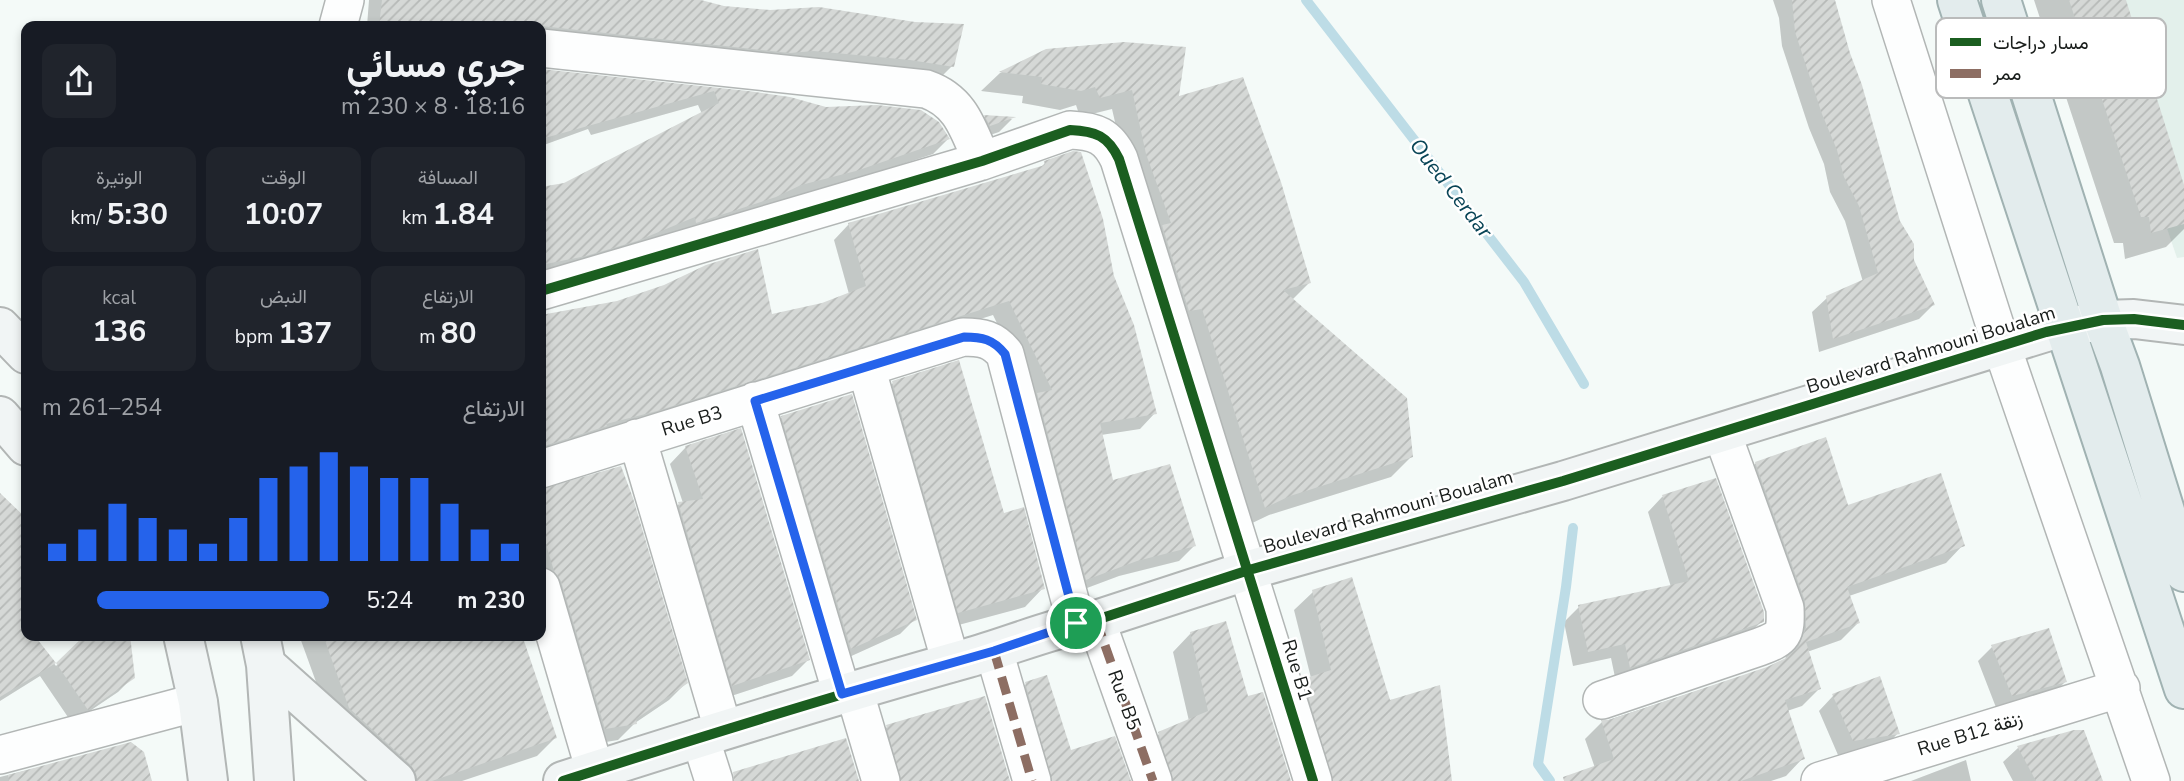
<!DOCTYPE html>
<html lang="ar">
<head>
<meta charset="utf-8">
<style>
  body { margin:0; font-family:"Nunito Sans",Vazirmatn,sans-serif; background:#20242c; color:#f1f3f6; direction:rtl; height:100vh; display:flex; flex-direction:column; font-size:26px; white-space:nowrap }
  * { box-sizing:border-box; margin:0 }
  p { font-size:23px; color:#9ea1a6 }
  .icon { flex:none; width:38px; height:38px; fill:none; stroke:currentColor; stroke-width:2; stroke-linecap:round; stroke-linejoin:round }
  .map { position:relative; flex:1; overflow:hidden; direction:ltr }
  .sheet { position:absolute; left:21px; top:21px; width:525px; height:620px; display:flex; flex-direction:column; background:#171b24; border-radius:14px; box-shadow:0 4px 10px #0003; direction:rtl }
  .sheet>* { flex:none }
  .pin { position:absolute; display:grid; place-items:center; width:60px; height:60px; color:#fff; margin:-30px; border:4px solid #fff; border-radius:50%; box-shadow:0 2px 7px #0007 }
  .round { display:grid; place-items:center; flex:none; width:74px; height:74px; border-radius:14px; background:#20242c }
  .overview { display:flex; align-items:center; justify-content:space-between; height:119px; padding:0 21px }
  h1 { font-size:38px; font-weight:700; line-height:52px }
  .stats { display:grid; grid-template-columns:repeat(3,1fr); gap:10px; height:119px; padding:7px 21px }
  .stats div { display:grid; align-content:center; border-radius:14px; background:#20242c; text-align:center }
  .stats b { font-size:30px; font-weight:700 }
  .stats small { font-size:19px; font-weight:400 }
  .stats p { font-size:19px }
  .chart { height:196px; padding:14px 21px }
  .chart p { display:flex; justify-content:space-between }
  .chart svg { width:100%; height:126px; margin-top:7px; stroke:#2563eb; stroke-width:6 }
  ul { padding:0 21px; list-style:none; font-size:23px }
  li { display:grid; grid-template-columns:112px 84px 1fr; align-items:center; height:52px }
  li i { height:18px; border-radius:9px; background:#2563eb }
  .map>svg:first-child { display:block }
  .built { fill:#e3f0eb }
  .shadow { fill:#0003 }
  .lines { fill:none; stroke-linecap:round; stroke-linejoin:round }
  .stream { stroke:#bddce6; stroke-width:10 }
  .building { fill:url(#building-hatch) }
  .street-casing { stroke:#b2b6b5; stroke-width:40 }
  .secondary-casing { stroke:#b2b6b5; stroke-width:42 }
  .primary-casing { stroke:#a0b2b2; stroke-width:42 }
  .street { stroke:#fdfefe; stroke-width:37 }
  .secondary { stroke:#f1f5f5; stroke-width:38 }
  .primary { stroke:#e3eced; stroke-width:38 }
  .quiet { stroke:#8d6e63; stroke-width:9; stroke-dasharray:18 9; stroke-linecap:butt }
  .cycleway-casing { stroke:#fff; stroke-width:15 }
  .cycleway { stroke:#1b5e20; stroke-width:10 }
  .route-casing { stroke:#fff; stroke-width:14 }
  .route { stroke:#2563eb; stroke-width:9 }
  .labels { text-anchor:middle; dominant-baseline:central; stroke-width:5; stroke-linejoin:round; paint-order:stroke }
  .street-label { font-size:19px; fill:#191d1b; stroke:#fff }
  .water-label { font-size:21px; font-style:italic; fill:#084456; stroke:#fff }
  .key { fill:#fff; stroke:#babbbb; stroke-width:2 }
  .key-label { font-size:19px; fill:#191d1b }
</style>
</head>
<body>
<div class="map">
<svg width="2184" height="781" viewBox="0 0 2184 781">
  <defs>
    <pattern id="building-hatch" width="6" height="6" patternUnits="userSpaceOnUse" patternTransform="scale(1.75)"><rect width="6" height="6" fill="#d5d8d6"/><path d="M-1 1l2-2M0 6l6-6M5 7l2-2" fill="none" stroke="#b6b9b7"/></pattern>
  </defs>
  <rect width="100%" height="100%" fill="#f4faf8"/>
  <path class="built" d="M 2090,0 L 2184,0 L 2184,257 L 2177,258 Z"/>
  <path class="shadow" d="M 369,0 L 693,0 L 952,66 L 937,81 L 541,43 L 541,26 L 367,26 Z
    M 1773,0 L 1834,0 L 1898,222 L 1912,261 L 1933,305 L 1919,319 L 1819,352 L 1812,312 L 1827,298 L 1863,282 L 1845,221 L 1830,192 L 1824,164 L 1809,128 L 1782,46 L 1779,18 Z
    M 2034,0 L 2124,0 L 2184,191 L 2184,229 L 2166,247 L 2125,259 L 2123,243 L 2114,243 Z
    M 1047,51 L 1177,99 L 1309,283 L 1292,300 L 1411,457 L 1391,477 L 1269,515 L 1246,526 L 1127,174 L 1112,109 L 1080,117 L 1076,105 L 1060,110 L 1022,103 L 1023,96 L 981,91 L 1000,73 Z
    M 541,71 L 747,93 L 948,139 L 933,154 L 839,185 L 784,200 L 759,211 L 541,275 L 541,188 L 564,185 L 702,114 L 698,105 L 591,135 L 588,129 L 541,146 Z
    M 985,116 L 1012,119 L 999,132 L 975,140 L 971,131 Z
    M 1045,163 L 1113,276 L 1155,413 L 1140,429 L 1101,435 L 1111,483 L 1194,546 L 1179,561 L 1119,576 L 1071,594 L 1034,399 L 993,315 L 541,457 L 541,323 L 573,311 L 771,316 L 822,304 L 849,294 L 834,240 L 849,224 L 1039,169 Z
    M 893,383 L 1003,515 L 1043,588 L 1025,607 L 940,630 L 874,401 Z
    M 782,417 L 915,619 L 900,634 L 836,663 L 767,432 Z
    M 686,447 L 808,660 L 792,676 L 716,701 L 662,520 L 679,504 L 683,503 L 670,464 Z
    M 1756,463 L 1847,507 L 1963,545 L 1946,563 L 1849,596 L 1858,623 L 1841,640 L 1807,652 L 1819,689 L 1802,706 L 1787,711 L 1803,758 L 1786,776 L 1771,781 L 1568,781 L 1595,768 L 1585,739 L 1602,722 L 1776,665 L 1785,660 L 1789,643 L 1738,481 Z
    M 1715,480 L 1762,621 L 1747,636 L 1616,682 L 1611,658 L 1573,666 L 1564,622 L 1579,607 L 1671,587 L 1648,512 L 1662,497 Z
    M 541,491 L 547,491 L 686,683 L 669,700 L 635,723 L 618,740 L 588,745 L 541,592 Z
    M 0,494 L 26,521 L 26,620 L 22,623 L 26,628 L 26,635 L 32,635 L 56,666 L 87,635 L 133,677 L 118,692 L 72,723 L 40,676 L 0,701 Z
    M 1313,592 L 1389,702 L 1450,781 L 1312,781 L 1286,699 L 1304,680 L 1311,678 L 1294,610 Z
    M 1191,633 L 1247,699 L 1289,781 L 1151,781 L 1141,752 L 1159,734 L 1189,721 L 1173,652 Z
    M 299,635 L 520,635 L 555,738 L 537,756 L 462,781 L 392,781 L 332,726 Z
    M 1992,647 L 2065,682 L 2050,697 L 1997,710 L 1978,661 Z
    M 1026,684 L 1070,752 L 1129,781 L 1031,781 L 1008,702 Z
    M 1833,696 L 1898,733 L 1884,748 L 1838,755 L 1819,711 Z
    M 887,727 L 1008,781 L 880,781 L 869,745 Z
    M 2075,731 L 2100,781 L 2013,781 L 2003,762 L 2018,748 Z
    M 131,744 L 151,781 L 0,781 L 0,777 Z
    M 1966,760 L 1971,781 L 1911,781 Z"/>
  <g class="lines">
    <path class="stream" d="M 1306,0 L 1524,282 L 1584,384
      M 1550,781 L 1538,764 L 1566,587 L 1573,528"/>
  </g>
  <path class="building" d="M 382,0 L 701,0 L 724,6 L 770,10 L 819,7 L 915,22 L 964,24 L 954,67 L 910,60 L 814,51 L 790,53 L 541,26 L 379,26 Z
    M 1792,0 L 1835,0 L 1850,53 L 1862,85 L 1900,221 L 1914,244 L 1914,260 L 1935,305 L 1833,339 L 1826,296 L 1878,273 L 1859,206 L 1844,177 L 1837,150 L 1822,114 L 1795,32 Z
    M 2069,0 L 2126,0 L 2184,185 L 2184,224 L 2151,233 L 2149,217 L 2141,217 Z
    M 1124,42 L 1186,47 L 1179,96 L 1243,77 L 1281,182 L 1311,283 L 1283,290 L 1407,398 L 1413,457 L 1290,496 L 1265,508 L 1202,309 L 1189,311 L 1162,225 L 1171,223 L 1146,154 L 1132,90 L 1100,98 L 1095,87 L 1081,91 L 1041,84 L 1042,77 L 999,72 L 1046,49 Z
    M 541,69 L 748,91 L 790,97 L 826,107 L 877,105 L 921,110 L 939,122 L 950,139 L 856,171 L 801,185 L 776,197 L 696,223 L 695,217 L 637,241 L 586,256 L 541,265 L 541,187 L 564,183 L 719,103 L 714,91 L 541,139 Z
    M 984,115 L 1016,117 L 990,126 Z
    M 1073,151 L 1081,152 L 1103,219 L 1114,276 L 1134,325 L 1157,414 L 1100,423 L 1113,480 L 1170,464 L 1196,546 L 1137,561 L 1086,580 L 1037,393 L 1052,390 L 1009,301 L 657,411 L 606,424 L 607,426 L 541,447 L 541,315 L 617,301 L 664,285 L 706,265 L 758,249 L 772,314 L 822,303 L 866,286 L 848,223 L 1045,165 L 1044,161 Z
    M 959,360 L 1004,513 L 1024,507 L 1045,589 L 958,613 L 892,381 Z
    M 852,394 L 917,620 L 851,649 L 781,416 Z
    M 741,428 L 810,660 L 732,686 L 678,502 L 703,499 L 685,446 Z
    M 1826,437 L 1848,505 L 1941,473 L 1965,546 L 1847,587 L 1860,623 L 1806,642 L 1821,689 L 1785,700 L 1805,759 L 1741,781 L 1564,781 L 1563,777 L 1614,759 L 1601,720 L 1609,720 L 1767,667 L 1786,658 L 1798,648 L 1806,628 L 1805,601 L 1755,462 Z
    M 621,466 L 633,498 L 688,683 L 636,719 L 637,724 L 605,729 L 561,581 L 554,571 L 541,528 L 541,489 Z
    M 1716,478 L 1764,612 L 1764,622 L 1630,668 L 1625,644 L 1588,652 L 1578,605 L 1689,581 L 1662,495 Z
    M 0,493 L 26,518 L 26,615 L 22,620 L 26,625 L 26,635 L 34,635 L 56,663 L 0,697 Z
    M 1352,577 L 1390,700 L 1440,685 L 1452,781 L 1333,781 L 1303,679 L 1331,670 L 1312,590 Z
    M 1226,621 L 1248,696 L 1263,692 L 1291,781 L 1173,781 L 1158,732 L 1208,711 L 1190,632 Z
    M 2049,628 L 2067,682 L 2012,696 L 1991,645 Z
    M 85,635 L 130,635 L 135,678 L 88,710 L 56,663 Z
    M 323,635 L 522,635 L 557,738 L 432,781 L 417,781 L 416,774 L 411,765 L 349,708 Z
    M 1047,675 L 1071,750 L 1115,736 L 1131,781 L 1052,781 L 1025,682 Z
    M 1880,676 L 1900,734 L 1853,741 L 1832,694 Z
    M 985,696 L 1010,781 L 901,781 L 886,725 Z
    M 2074,730 L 2084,730 L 2103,781 L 2036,781 L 2017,746 Z
    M 846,738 L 859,781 L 734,781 L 733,772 Z
    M 131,742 L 144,752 L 152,781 L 9,781 L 8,775 Z"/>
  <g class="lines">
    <g class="street-casing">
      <path id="street" d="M 1891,0 L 2001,344 L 2151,781
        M 338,26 L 345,0
        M 541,48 L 926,89 C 961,101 968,129 982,161
        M 541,291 L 982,161 L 1070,130 C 1096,131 1108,136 1119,159 L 1313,781
        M 866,367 L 951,663
        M 755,401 L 842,694
        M 637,438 L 723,729
        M 541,469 L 963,337 C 982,337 993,339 1005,354 L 1076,623
        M 541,587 L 595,771
        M 1096,620 L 1153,781
        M 994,651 L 1032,781
        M 854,690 L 881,781
        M 1602,700 L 1759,647 C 1784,638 1786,634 1785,608 L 1722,433
        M 700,737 L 714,781
        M 0,755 L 198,702
        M 1820,781 L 2121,688"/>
    </g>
    <g class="secondary-casing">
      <path id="secondary" d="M 0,327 L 26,354
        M 0,416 L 26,446
        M 183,635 L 198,702 L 208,781
        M 260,635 L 266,665 L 274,781
        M 266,665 L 396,781
        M 563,781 C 697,738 832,696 968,658 C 1010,646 1052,628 1096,620 L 1249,570 L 1563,481 L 2046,332 L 2103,320 L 2134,319 L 2184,325"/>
    </g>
    <g class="primary-casing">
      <path id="primary" d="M 1957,0 L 2184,689
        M 2001,0 L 2103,320 L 2120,366 L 2184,572"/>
    </g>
    <use href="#street" class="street"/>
    <use href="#secondary" class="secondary"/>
    <use href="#primary" class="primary"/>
    <path class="quiet" d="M 1096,620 L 1153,781
      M 994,651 L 1032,781"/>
    <g class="cycleway-casing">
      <path id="cycleway" d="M 541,291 L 982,161 L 1070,130 C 1096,131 1108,136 1119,159 L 1313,781
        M 563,781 C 697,738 832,696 968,658 C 1010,646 1052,628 1096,620 L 1249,570 L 1563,481 L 2046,332 L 2103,320 L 2134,319 L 2184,325"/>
    </g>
    <use href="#cycleway" class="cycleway"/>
  </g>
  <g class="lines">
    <g class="route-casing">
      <path id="route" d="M 964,337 C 982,337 993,339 1005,354 L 1076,623 L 994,651 L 842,694 L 755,401 Z"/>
    </g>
    <use href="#route" class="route"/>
  </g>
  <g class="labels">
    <g class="street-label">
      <text transform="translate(1931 350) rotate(-17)">Boulevard Rahmouni Boualam</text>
      <text transform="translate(692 421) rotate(-17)">Rue B3</text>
      <text transform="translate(1388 512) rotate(-16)">Boulevard Rahmouni Boualam</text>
      <text transform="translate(1297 670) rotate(73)">Rue B1</text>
      <text transform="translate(1124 700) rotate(70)">Rue B5</text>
      <text transform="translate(1970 734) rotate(-17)">Rue B12 زنقة</text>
    </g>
    <g class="water-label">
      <text transform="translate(1451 188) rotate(52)">Oued Cerdar</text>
    </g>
  </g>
  <rect x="1936" y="18" width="230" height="80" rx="10" class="key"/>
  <rect x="1950" y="38" width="31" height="8" fill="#1b5e20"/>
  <rect x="1950" y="69" width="31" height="9" fill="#8d6e63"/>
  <g class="key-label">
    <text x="1993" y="49">مسار دراجات</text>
    <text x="1993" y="80">ممر</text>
  </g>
</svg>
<div class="pin" style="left:1076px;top:623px;background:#1e9e55"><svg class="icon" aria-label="arrive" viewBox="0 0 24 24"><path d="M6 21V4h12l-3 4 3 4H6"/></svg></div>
<section class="sheet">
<div class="overview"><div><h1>جري مسائي</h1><p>18:16 · 8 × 230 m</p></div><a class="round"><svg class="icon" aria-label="share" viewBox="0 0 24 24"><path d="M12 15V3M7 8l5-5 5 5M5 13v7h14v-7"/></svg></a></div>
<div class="stats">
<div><p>المسافة</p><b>1.84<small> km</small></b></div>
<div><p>الوقت</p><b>10:07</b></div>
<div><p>الوتيرة</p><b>5:30<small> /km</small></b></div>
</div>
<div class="stats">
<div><p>الارتفاع</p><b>80<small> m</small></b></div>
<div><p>النبض</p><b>137<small> bpm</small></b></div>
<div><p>kcal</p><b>136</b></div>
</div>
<div class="chart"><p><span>الارتفاع</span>254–261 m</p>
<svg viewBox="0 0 160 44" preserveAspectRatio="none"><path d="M5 44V38M15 44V33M25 44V24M35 44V29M45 44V33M55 44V38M65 44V29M75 44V15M85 44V11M95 44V6M105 44V11M115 44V15M125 44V15M135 44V24M145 44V33M155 44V38"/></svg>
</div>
<ul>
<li><b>230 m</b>5:24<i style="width:81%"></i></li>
</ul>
</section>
</div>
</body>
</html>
